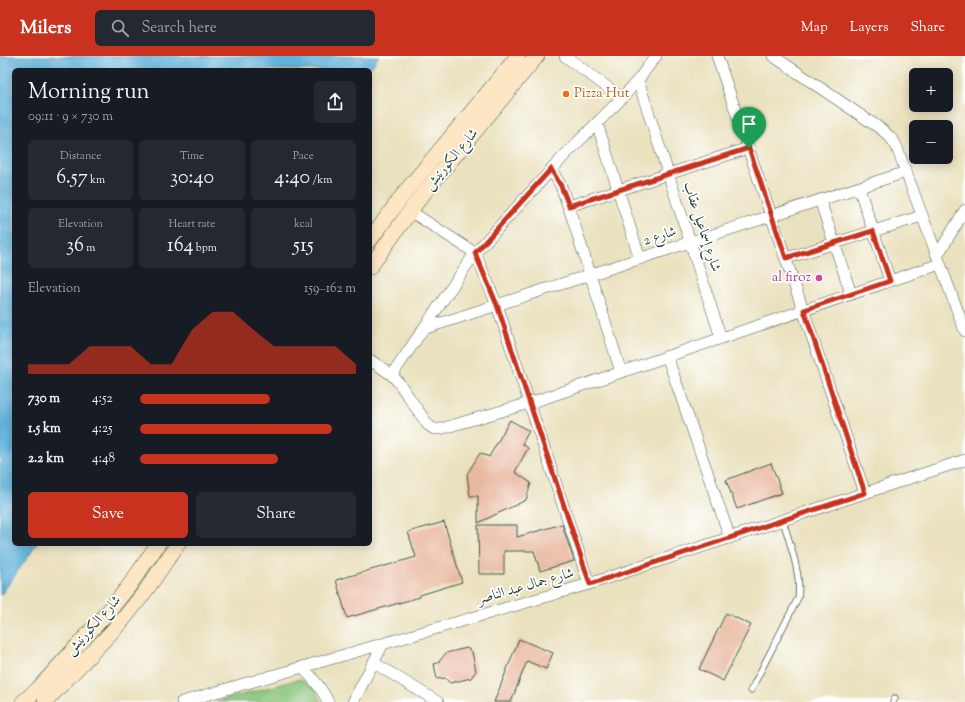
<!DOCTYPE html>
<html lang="en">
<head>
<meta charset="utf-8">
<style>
  body { margin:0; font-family:"Sorts Mill Goudy",Amiri,serif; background:#242831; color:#f1f3f6; height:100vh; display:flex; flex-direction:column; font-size:15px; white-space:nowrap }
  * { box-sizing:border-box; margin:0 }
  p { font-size:13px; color:#9ea1a6 }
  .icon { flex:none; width:22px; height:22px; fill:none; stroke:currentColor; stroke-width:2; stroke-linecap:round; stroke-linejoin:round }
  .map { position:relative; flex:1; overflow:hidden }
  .sheet { position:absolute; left:12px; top:12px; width:360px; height:478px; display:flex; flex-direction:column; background:#171b24; border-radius:6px; box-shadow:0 2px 10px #0003 }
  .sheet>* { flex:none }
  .buttons { position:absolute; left:909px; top:12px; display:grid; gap:8px }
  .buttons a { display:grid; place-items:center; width:44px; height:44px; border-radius:6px; background:#171b24; box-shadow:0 2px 10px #0003; font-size:20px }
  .pin { position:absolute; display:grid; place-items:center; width:34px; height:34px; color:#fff; margin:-41px -17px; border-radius:50% 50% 50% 0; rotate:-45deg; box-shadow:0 0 4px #0007 }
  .pin .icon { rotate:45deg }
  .round { display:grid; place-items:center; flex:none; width:42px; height:42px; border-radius:6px; background:#242831 }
  .summary { display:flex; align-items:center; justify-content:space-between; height:68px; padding:0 16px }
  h1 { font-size:22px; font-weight:600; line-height:30px }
  .stats { display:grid; grid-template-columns:repeat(3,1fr); gap:6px; height:68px; padding:4px 16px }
  .stats div { display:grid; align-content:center; border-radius:6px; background:#242831; text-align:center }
  .stats b { font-size:20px; font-weight:600 }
  .stats small { font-size:11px; font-weight:400 }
  .stats p { font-size:11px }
  .chart { height:112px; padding:8px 16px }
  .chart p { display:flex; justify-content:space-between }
  .chart svg { width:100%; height:72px; margin-top:4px; fill:#c8321e; opacity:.7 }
  .primary-button { display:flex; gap:8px; margin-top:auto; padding:8px 16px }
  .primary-button a { flex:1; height:46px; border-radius:6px; background:#c8321e; color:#fff; font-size:16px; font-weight:600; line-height:46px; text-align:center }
  .primary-button a+a { background:#242831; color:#f1f3f6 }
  ul { padding:0 16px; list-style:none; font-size:13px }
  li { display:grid; grid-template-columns:64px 48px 1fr; align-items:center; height:30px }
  li i { height:10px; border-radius:5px; background:#c8321e }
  header { display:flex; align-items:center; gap:24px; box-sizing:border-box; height:56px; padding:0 20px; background:#c8321e; color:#fff }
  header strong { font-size:19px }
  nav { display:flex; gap:22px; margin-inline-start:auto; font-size:14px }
  .search { width:280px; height:36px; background:#242831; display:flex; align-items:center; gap:10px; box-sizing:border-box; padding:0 14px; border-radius:6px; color:#9ea1a6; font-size:15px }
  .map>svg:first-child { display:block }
  .green { fill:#89c57a; stroke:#548157 }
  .water { fill:#61b3dc; stroke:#407888 }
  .building { fill:#e9b79e }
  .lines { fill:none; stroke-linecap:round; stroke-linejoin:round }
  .lane-casing { stroke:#3d5649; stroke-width:7 }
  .street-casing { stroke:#3d5649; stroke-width:12 }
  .secondary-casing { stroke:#3d5649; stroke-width:16 }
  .lane { stroke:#fff; stroke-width:5.5 }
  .street { stroke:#fff; stroke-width:11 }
  .secondary { stroke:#fce6c4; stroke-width:15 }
  .route-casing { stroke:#fff; stroke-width:8 }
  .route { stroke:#c8321e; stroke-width:5 }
  .food-dot { fill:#e8710a; stroke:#fff; stroke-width:1.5 }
  .hotel-dot { fill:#d1479c; stroke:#fff; stroke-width:1.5 }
  .labels { text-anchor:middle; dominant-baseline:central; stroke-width:3.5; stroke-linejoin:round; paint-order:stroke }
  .food-label { font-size:14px; fill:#c56008; stroke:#fff; text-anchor:start }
  .street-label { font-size:14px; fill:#1f3d34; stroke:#fff }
  .hotel-label { font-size:14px; fill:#b23c85; stroke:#fff; text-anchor:end }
</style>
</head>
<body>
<header>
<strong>Milers</strong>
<div class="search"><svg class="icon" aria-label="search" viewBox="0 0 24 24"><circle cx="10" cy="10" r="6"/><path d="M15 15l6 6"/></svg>Search here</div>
<nav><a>Map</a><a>Layers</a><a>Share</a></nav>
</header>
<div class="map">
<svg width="965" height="646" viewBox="0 0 965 646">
  <rect width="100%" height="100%" fill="#fff"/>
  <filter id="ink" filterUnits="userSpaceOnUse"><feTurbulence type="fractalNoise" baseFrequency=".025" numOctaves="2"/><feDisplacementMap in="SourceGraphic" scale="8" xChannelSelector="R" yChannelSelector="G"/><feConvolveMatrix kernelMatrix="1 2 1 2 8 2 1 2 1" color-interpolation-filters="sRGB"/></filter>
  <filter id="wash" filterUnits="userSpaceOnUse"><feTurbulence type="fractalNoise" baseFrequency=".012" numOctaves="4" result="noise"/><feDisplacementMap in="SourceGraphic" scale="16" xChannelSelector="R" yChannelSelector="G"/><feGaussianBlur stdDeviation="0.9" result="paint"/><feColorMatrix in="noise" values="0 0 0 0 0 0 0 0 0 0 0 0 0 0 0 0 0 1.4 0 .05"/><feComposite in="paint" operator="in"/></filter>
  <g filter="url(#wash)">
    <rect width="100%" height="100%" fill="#eae1be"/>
    <path class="green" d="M 300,623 L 315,634 L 321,646 L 215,646 Z"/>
    <path class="water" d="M 0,0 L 379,0 L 369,14 L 14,14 L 14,488 L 37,488 L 0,540 Z"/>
    <g id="blocks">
      <path class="building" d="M 510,364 L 529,375 L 522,388 L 528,392 L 515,416 L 531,427 L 526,444 L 478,467 L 478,440 L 470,440 L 467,418 L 480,397 L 489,401 Z
        M 771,407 L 782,437 L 737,453 L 726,424 Z
        M 444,466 L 462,526 L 420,539 L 420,541 L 347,562 L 336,524 L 416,501 L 408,476 Z
        M 562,468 L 574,505 L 540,515 L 534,495 L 504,495 L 504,518 L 479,518 L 478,469 L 517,469 L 517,481 Z
        M 726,557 L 751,569 L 723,625 L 699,613 Z
        M 519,583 L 553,597 L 546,613 L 527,605 L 511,646 L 494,646 Z
        M 467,592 L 472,596 L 476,615 L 471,622 L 450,627 L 445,622 L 437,623 L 434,608 L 438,607 L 446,597 Z"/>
    </g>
  </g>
  <g filter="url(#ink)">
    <use href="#blocks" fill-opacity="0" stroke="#3d5649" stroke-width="1"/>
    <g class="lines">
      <g class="lane-casing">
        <path id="lane" d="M 751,634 L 798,542 C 802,519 789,486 783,464
          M 893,646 L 895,642"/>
      </g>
      <g class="street-casing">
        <path id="street" d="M 565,0 L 622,42
          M 717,0 L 865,437
          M 773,0 L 881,73 L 890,81 L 896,89 L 965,275
          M 638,24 L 721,282
          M 597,67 L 640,203
          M 551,113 L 561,130 L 574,167 L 621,316
          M 859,132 L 890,225
          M 820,144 L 851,238
          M 569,150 L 749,92
          M 410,155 L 475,197 L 497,249 L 589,528
          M 937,200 L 965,154
          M 787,202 L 922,160
          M 423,273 L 906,116
          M 667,300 L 730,482
          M 370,304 L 392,319 L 399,327 L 428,369 L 434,373 L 440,373 L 530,347 L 940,208
          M 392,319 L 475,197 L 564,100 L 622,42 L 638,24 L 656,0
          M 374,607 L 438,646
          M 302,611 C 313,622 322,632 328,646
          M 182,646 L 589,528 L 965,404
          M 353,646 L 383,588"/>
      </g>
      <g class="secondary-casing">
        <path id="secondary" d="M 370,184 L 406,135 L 518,0
          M 370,211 L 419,143 L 537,0
          M 23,646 L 38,633 L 108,556 L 129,530 L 158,488
          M 45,646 L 122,565 L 144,537 L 178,488"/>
      </g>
      <use href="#lane" class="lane"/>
      <use href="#street" class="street"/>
      <use href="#secondary" class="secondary"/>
    </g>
  </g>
  <g class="lines" filter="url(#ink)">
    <g class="route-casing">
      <path id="route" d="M 749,92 L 786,202 L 873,175 L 890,225 L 804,254 L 865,437 L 590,528 L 497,249 L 475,197 L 551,113 L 561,130 L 569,150 Z"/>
    </g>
    <use href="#route" class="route"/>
  </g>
  <circle class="food-dot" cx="566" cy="38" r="4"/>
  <circle class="hotel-dot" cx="819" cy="222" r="4"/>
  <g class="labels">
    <g class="food-label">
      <text x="574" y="38">Pizza Hut</text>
    </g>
    <g class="street-label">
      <text transform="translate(452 104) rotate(-50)">شارع الكورنيش</text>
      <text transform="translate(701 171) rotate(72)">شارع إسماعيل عقاب</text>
      <text transform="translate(660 181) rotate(-18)">شارع 2</text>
      <text transform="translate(526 531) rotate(-16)">شارع جمال عبد الناصر</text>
      <text transform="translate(94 570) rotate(-48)">شارع الكورنيش</text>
    </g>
    <g class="hotel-label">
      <text x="811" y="222">al firoz</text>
    </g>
  </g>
</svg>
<div class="buttons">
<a>+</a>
<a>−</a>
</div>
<div class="pin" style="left:749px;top:92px;background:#1e9e55"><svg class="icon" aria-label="arrive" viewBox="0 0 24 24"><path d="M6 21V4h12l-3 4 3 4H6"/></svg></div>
<section class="sheet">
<div class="summary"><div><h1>Morning run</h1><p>09:11 · 9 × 730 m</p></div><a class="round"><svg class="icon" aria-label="share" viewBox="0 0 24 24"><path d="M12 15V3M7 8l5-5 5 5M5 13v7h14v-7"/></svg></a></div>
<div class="stats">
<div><p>Distance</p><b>6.57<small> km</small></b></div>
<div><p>Time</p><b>30:40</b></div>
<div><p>Pace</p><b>4:40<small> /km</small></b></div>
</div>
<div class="stats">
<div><p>Elevation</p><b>36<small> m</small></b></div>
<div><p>Heart rate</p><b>164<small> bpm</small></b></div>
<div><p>kcal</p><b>515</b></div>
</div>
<div class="chart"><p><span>Elevation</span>159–162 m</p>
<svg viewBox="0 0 160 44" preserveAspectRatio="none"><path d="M0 44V38L10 38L20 38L30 27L40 27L50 27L60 38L70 38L80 17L90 6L100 6L110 17L120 27L130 27L140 27L150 27L160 38V44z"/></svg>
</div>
<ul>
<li><b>730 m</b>4:52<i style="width:60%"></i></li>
<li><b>1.5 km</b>4:25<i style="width:89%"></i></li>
<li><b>2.2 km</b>4:48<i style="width:64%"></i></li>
</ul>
<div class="primary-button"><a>Save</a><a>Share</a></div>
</section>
</div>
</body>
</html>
